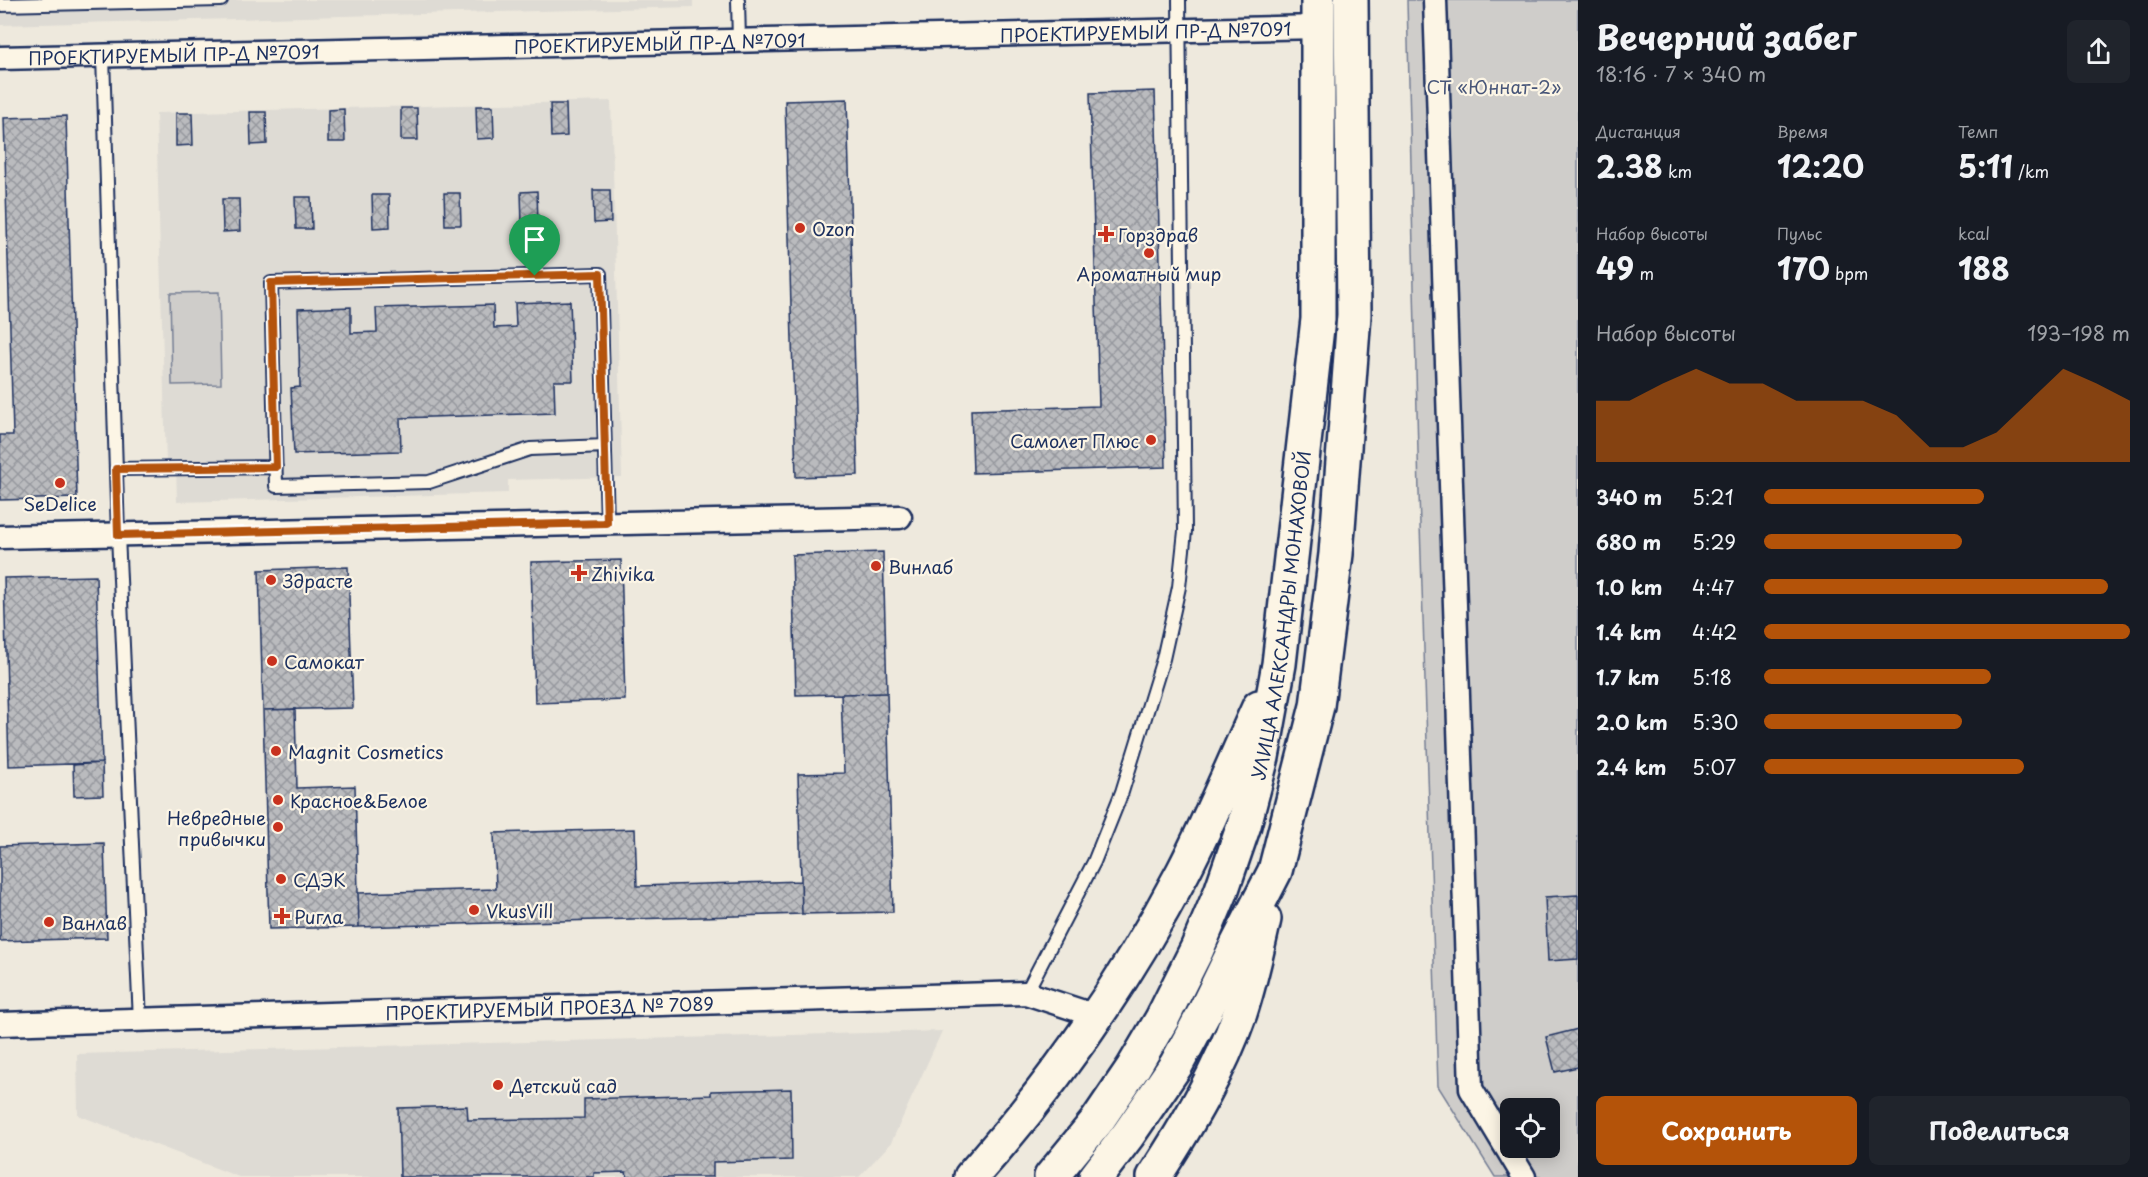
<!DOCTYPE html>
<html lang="ru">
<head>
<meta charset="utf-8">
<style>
  body { margin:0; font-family:"Playpen Sans",sans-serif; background:#20242c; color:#f1f3f6; height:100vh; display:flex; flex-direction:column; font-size:22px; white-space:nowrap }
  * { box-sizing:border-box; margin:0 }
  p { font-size:20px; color:#9ea1a6 }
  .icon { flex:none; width:33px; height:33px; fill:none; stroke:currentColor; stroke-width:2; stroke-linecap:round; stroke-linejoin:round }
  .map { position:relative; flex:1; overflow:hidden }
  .sheet { display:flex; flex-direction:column; background:#171b24; width:570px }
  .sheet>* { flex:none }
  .tools { position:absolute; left:1500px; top:1098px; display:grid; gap:12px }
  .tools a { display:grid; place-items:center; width:60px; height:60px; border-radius:9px; background:#171b24; box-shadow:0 3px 15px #0003; font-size:30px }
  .pin { position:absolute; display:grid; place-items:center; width:51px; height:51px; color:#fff; margin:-62px -26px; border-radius:50% 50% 50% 0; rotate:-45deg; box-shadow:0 0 6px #0007 }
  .pin .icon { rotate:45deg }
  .round { display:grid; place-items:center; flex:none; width:63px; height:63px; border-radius:9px; background:#20242c }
  .head { display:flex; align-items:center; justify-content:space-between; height:102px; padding:0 18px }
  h1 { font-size:33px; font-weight:700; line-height:45px }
  .metrics { display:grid; grid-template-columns:repeat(3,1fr); gap:9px; height:102px; padding:6px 18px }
  .metrics div { display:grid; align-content:center }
  .metrics b { font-size:30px; font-weight:700 }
  .metrics small { font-size:16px; font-weight:400 }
  .metrics p { font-size:16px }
  .chart { height:168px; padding:12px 18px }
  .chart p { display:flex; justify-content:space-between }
  .chart svg { width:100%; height:108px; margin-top:6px; fill:#b45309; opacity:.7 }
  .cta { display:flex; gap:12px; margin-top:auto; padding:12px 18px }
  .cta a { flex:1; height:69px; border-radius:9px; background:#b45309; color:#fff; font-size:24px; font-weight:700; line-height:69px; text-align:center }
  .cta a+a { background:#20242c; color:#f1f3f6 }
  ul { padding:0 18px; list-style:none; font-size:20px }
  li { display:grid; grid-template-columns:96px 72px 1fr; align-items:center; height:45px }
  li i { height:15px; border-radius:8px; background:#b45309 }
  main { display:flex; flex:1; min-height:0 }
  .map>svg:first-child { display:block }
  .built { fill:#dedbd4 }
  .green { fill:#cfcdca; stroke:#757e94; stroke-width:1.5; fill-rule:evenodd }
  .building { fill:url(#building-cross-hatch); stroke:#1b2f5e; stroke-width:1.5 }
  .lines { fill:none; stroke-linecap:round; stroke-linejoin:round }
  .lane-casing { stroke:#1b2f5e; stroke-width:16 }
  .street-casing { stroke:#1b2f5e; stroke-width:27 }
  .secondary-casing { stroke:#1b2f5e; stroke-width:38 }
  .lane { stroke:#fcf5e5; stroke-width:12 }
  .street { stroke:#fcf5e5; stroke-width:22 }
  .secondary { stroke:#fcf5e5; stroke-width:33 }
  .route-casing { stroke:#fff; stroke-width:12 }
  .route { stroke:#b45309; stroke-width:8 }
  .poi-dot { fill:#c8321e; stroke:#fcf5e5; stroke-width:2 }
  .labels { text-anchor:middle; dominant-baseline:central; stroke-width:4.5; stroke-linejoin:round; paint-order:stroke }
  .street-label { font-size:18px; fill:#1b2f5e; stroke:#fcf5e5 }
  .park-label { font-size:18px; fill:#485679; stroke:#fcf5e5 }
  .poi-label { font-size:18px; fill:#1b2f5e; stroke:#fcf5e5; text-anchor:start }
</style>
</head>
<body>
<main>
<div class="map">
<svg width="1578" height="1177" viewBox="0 0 1578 1177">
  <defs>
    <pattern id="building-cross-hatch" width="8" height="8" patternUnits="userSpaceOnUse" patternTransform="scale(1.5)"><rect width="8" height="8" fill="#babbbe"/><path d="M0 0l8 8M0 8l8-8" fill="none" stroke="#96989e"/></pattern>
  </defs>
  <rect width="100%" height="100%" fill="#eee9dd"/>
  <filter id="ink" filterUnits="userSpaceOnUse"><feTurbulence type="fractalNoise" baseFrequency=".0167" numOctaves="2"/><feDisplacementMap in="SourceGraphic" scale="12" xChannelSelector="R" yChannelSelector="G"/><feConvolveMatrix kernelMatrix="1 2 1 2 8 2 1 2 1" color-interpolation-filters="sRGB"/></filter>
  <g filter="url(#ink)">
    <path class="built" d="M 0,0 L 693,0 L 693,7 L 0,25 Z
      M 611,101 L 622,477 L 508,480 L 508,493 L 177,502 L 176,463 L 166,463 L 156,113 Z
      M 942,1031 L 891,1143 L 859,1177 L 239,1177 L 78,1115 L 77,1054 Z"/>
    <path class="green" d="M 1407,0 L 1578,0 L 1578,1177 L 1495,1177 L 1438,1086 L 1419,493 ZM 1510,1108 L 1550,1108 L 1550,1148 L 1510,1148 Z
      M 219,292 L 221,384 L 172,385 L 170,293 Z"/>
    <path class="building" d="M 1155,91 L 1166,467 L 973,473 L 971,410 L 1099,406 L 1090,93 Z
      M 847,99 L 858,475 L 796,477 L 785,101 Z
      M 550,104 L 566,104 L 567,136 L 551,137 Z
      M 476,106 L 493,106 L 494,138 L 477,139 Z
      M 401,108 L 417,108 L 418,140 L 401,140 Z
      M 344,109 L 345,142 L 328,142 L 328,110 Z
      M 250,112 L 266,112 L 267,144 L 251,145 Z
      M 176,113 L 192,113 L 193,145 L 176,146 Z
      M 66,116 L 77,498 L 0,500 L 0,435 L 13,435 L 4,118 Z
      M 593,190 L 610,190 L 611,222 L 594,223 Z
      M 537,191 L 538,223 L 522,224 L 521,192 Z
      M 444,193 L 460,193 L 461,225 L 445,225 Z
      M 372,195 L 389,195 L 390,227 L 373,228 Z
      M 295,197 L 311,197 L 312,229 L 296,229 Z
      M 222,199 L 239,199 L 240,231 L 223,232 Z
      M 570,301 L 573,381 L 554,381 L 555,413 L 400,418 L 401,451 L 294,454 L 291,388 L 300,387 L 298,309 L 351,307 L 351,333 L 377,332 L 376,308 L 493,305 L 494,328 L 516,327 L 515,303 Z
      M 883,552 L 887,693 L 796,695 L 792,555 Z
      M 621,560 L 625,700 L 535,703 L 531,562 Z
      M 348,567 L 353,708 L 263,710 L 259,570 Z
      M 96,576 L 102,763 L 9,766 L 4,578 Z
      M 887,693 L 893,912 L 802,914 L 798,774 L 844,773 L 841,694 Z
      M 295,709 L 297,788 L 355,786 L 359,927 L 269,929 L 263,710 Z
      M 102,763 L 103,795 L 74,796 L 73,765 Z
      M 635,829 L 637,886 L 801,881 L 802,914 L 359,927 L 358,893 L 496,889 L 494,833 Z
      M 104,843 L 107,938 L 0,941 L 0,846 Z
      M 1578,895 L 1578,959 L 1548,961 L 1545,897 Z
      M 1578,1029 L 1578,1067 L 1555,1072 L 1546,1037 Z
      M 791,1089 L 792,1160 L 713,1162 L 713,1177 L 627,1177 L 626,1172 L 594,1173 L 594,1177 L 400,1177 L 398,1108 L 467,1106 L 468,1120 L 584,1118 L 584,1099 L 711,1095 L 711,1091 Z"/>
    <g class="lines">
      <g class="lane-casing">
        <path id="lane" d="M 738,0 L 739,41
          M 0,5 L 221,0
          M 103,56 L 118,535 L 140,1021
          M 605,446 L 530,449 L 429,482 L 276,486 L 271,283 L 600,274 L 607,523
          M 116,469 L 276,467
          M 1026,993 L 1094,862 L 1122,792 L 1163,659 L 1179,587 L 1185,531 L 1179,0"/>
      </g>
      <g class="street-casing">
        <g id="street">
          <path d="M 1435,0 L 1471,1089 L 1524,1177"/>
          <path id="s1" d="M 0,58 L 1319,27"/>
          <path d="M 0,537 L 900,517"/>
          <path id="s2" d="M 0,1024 L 1026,993 L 1096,1016"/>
        </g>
      </g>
      <g class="secondary-casing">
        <g id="secondary">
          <path d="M 971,1177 C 1054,1084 1125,982 1183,872 C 1211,818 1234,762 1259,707"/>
          <path id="s3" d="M 1051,1177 L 1097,1121 L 1133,1068 L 1162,1019 L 1197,949 L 1221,892 L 1244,825 L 1262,757 L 1279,664 L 1318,319 L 1318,0"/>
          <path d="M 1096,1177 L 1128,1135 L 1176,1065 L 1204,1013 L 1237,945 L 1275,871 L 1317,706 L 1336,554 L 1354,315 L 1351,0"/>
          <path d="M 1154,1177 C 1187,1126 1220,1071 1240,1013 C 1250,983 1257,951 1264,919"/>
        </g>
      </g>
      <use href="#lane" class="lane"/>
      <use href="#street" class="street"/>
      <use href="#secondary" class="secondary"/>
    </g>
  </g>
  <g class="lines" filter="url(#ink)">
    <g class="route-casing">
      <path id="route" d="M 600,274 L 607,523 L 118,535 L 116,469 L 276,467 L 271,283 Z"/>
    </g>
    <use href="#route" class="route"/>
  </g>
  <g class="poi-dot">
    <circle cx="800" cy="228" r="6"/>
    <path d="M1103 225h6v6h6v6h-6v6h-6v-6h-6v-6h6z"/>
    <circle cx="1149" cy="253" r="6"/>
    <circle cx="1151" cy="440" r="6"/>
    <circle cx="60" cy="483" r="6"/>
    <circle cx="876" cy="566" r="6"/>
    <path d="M576 564h6v6h6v6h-6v6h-6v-6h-6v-6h6z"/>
    <circle cx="271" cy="580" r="6"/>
    <circle cx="272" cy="661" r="6"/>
    <circle cx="276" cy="751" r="6"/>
    <circle cx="278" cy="800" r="6"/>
    <circle cx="278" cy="827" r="6"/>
    <circle cx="281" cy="879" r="6"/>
    <circle cx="474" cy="910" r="6"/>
    <path d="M279 907h6v6h6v6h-6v6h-6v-6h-6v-6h6z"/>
    <circle cx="49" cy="922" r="6"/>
    <circle cx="498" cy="1085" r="6"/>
  </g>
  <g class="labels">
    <g class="street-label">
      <text stroke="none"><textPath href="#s1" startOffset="1146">ПРОЕКТИРУЕМЫЙ ПР-Д №7091</textPath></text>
      <text stroke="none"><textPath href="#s1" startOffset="660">ПРОЕКТИРУЕМЫЙ ПР-Д №7091</textPath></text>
      <text stroke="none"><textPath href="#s1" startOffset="174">ПРОЕКТИРУЕМЫЙ ПР-Д №7091</textPath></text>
      <text stroke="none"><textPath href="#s3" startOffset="618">УЛИЦА АЛЕКСАНДРЫ МОНАХОВОЙ</textPath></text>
      <text stroke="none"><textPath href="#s2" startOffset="550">ПРОЕКТИРУЕМЫЙ ПРОЕЗД № 7089</textPath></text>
    </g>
    <g class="park-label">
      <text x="1494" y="86">СТ «Юннат-2»</text>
    </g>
    <g class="poi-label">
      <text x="812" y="228">Ozon</text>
      <text x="1118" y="234">Горздрав</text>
      <text x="1149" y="273" text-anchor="middle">Ароматный мир</text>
      <text x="1139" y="440" text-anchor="end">Самолет Плюс</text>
      <text x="60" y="503" text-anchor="middle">SeDelice</text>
      <text x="888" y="566">Винлаб</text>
      <text x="591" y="573">Zhivika</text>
      <text x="283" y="580">Здрасте</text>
      <text x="284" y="661">Самокат</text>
      <text x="288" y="751">Magnit Cosmetics</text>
      <text x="290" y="800">Красное&amp;Белое</text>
      <text x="266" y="817" text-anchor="end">Невредные<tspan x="266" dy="21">привычки</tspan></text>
      <text x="293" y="879">СДЭК</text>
      <text x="486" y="910">VkusVill</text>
      <text x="294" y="916">Ригла</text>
      <text x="61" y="922">Ванлав</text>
      <text x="510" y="1085">Детский сад</text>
    </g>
  </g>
</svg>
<div class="tools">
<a><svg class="icon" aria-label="locate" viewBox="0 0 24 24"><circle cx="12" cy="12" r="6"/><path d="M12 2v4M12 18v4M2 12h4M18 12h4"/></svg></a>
</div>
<div class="pin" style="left:535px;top:276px;background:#1e9e55"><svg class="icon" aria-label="arrive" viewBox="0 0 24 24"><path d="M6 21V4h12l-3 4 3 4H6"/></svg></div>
</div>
<section class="sheet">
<div class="head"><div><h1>Вечерний забег</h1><p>18:16 · 7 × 340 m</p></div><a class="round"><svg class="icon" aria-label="share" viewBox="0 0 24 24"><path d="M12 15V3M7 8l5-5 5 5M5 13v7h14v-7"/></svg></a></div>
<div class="metrics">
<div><p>Дистанция</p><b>2.38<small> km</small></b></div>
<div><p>Время</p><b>12:20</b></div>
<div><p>Темп</p><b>5:11<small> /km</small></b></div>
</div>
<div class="metrics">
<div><p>Набор высоты</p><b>49<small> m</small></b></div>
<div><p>Пульс</p><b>170<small> bpm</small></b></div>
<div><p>kcal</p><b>188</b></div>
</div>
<div class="chart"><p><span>Набор высоты</span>193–198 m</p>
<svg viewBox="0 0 160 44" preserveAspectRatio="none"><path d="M0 44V19L10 19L20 12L30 6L40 12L50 12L60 19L70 19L80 19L90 25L100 38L110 38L120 32L130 19L140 6L150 12L160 19V44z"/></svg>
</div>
<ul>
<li><b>340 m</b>5:21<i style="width:60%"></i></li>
<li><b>680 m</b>5:29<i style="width:54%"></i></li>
<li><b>1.0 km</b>4:47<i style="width:94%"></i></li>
<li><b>1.4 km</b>4:42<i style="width:100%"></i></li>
<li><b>1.7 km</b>5:18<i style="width:62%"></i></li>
<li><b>2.0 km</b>5:30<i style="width:54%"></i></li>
<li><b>2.4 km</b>5:07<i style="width:71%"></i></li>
</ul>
<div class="cta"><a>Сохранить</a><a>Поделиться</a></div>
</section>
</main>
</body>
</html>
